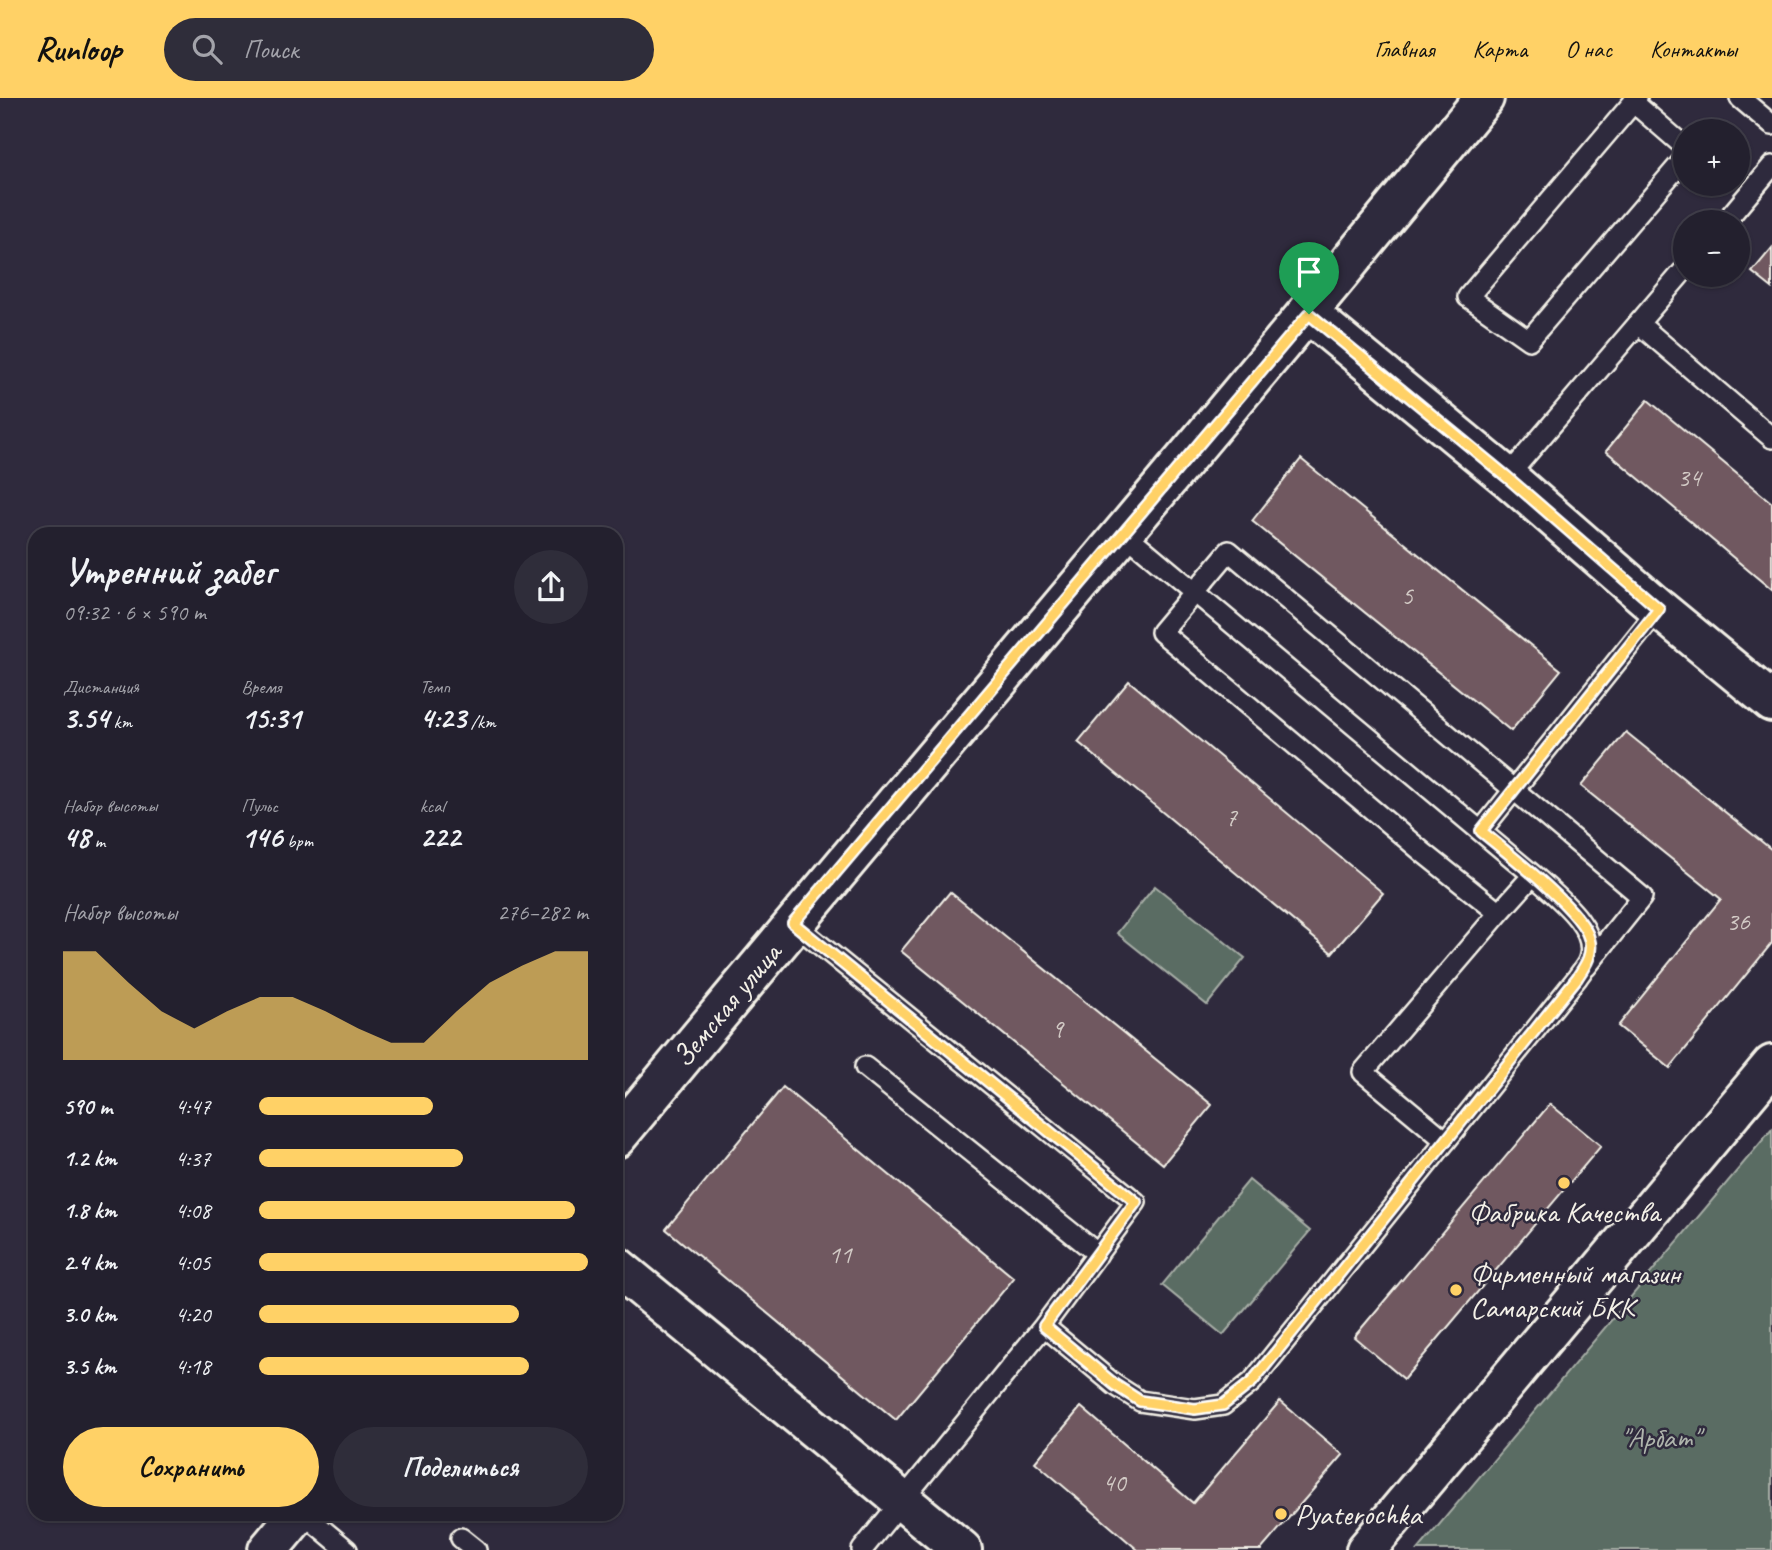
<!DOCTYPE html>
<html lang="ru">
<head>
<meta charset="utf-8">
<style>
  body { margin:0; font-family:Caveat,sans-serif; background:#2f2d3a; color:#f1f3f6; height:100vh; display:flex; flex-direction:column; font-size:26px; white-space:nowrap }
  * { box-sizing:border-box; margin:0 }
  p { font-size:23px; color:#a3a3aa }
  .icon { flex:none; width:38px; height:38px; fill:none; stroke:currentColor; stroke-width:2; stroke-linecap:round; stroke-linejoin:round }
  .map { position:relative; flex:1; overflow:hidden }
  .drawer { position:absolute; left:28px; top:429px; width:595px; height:994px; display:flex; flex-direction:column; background:#23202e; border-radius:21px; box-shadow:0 2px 5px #0004,0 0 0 2px #403e4a }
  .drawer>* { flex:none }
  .buttons { position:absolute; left:1673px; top:21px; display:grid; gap:14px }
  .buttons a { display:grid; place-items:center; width:77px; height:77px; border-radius:50%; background:#23202e; box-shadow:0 2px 5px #0004,0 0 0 2px #403e4a; font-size:35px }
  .pin { position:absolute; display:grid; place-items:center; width:60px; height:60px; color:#fff; margin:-72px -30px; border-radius:50% 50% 50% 0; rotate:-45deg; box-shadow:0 0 7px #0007 }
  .pin .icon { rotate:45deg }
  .round { display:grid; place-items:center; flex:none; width:74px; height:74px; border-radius:37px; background:#2f2d3a }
  .summary { display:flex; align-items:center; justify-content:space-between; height:119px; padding:0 35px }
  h1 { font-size:38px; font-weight:700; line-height:52px }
  .metrics { display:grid; grid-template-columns:repeat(3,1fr); gap:10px; height:119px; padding:7px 35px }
  .metrics div { display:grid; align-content:center }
  .metrics b { font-size:30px; font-weight:700 }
  .metrics small { font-size:19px; font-weight:400 }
  .metrics p { font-size:19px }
  .chart { height:196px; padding:14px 35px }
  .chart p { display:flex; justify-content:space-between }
  .chart svg { width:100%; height:126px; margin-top:7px; fill:#ffd166; opacity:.7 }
  .action { display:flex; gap:14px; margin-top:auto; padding:14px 35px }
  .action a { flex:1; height:80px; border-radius:42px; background:#ffd166; color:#111; font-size:28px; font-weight:700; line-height:80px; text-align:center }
  .action a+a { background:#2f2d3a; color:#f1f3f6 }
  ul { padding:0 35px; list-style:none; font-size:23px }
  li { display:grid; grid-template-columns:112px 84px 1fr; align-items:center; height:52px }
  li i { height:18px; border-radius:9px; background:#ffd166 }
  header { display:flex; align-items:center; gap:42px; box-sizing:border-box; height:98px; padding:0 35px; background:#ffd166; color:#111 }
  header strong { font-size:33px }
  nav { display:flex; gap:38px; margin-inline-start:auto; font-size:24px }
  .search { width:490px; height:63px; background:#2f2d3a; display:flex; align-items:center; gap:18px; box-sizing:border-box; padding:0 24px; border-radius:38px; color:#a3a3aa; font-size:26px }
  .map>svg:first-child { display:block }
  .green { fill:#5a6c64; stroke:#a7aea6; stroke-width:2 }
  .building { fill:#705960; stroke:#f4f1e8; stroke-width:2 }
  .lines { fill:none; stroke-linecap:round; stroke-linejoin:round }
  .service-casing { stroke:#f4f1e8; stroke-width:24 }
  .minor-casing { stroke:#f4f1e8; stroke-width:44 }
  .secondary-casing { stroke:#f4f1e8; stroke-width:44 }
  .service { stroke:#2f2a3d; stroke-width:19 }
  .minor { stroke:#2f2a3d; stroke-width:38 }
  .secondary { stroke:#2f2a3d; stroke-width:38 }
  .route-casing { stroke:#fff; stroke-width:14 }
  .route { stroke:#ffd166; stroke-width:9 }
  .poi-dot { fill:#ffd166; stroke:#2f2a3d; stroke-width:2.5 }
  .labels { text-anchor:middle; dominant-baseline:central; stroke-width:5; stroke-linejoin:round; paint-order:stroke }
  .number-label { font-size:26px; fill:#d3cbc6 }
  .street-label { font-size:30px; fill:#f4f1e8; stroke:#2f2a3d }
  .poi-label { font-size:30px; fill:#f4f1e8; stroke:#2f2a3d; text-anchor:start }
  .park-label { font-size:30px; fill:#afb5ad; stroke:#2f2a3d }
</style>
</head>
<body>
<header>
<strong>Runloop</strong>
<div class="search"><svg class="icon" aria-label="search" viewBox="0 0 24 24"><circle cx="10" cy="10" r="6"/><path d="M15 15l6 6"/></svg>Поиск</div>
<nav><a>Главная</a><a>Карта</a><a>О нас</a><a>Контакты</a></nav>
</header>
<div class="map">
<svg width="1772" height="1452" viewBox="0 0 1772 1452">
  <rect width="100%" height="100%" fill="#2f2a3d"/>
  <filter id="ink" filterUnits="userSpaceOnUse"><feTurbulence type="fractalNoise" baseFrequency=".0143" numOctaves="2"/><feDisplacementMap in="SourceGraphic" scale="14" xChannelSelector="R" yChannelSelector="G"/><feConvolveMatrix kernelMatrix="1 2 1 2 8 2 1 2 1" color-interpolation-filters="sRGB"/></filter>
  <g filter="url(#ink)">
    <path class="green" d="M 1155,788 L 1245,860 L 1207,907 L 1117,835 Z
      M 1772,1031 L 1772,1452 L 1418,1452 Z
      M 1249,1082 L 1310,1133 L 1223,1237 L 1162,1187 Z"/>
    <path class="building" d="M 1772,150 L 1772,190 L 1752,174 Z
      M 1648,302 L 1772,405 L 1772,492 L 1606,353 Z
      M 1301,361 L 1561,572 L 1511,633 L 1252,423 Z
      M 1129,583 L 1383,795 L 1332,855 L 1078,644 Z
      M 1626,634 L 1772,752 L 1772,845 L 1670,970 L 1618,928 L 1721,801 L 1581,688 Z
      M 950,794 L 1212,1007 L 1163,1066 L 901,853 Z
      M 783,989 L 1014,1180 L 896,1322 L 666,1131 Z
      M 1550,1006 L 1601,1048 L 1404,1281 L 1354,1239 Z
      M 1280,1303 L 1343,1357 L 1261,1452 L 1138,1452 L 1035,1364 L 1081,1309 L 1193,1405 Z"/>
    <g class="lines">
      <g class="service-casing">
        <path id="service" d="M 1637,0 L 1468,199 L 1529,242 L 1685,60
          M 1740,0 L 1772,27
          M 1633,4 L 1685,49
          M 1725,124 L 1772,68
          M 1639,226 L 1772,340
          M 1507,379 L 1685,171
          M 1481,733 L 1659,511
          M 1533,777 L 1499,815 L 1425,756 L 1161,534 L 1229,453 L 1642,799 L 1586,869
          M 793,825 L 1136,1104 L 1044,1228
          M 865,969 L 1098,1156
          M 1446,1043 L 1363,974 L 1499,815
          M 304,1416 L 347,1452
          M 461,1440 L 476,1452
          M 862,1452 L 1044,1228 L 1115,1287 L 1140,1303 L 1195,1311 L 1223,1307 L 1252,1284 L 1577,880 C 1580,875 1587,868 1589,861 C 1600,829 1553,796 1533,777 L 1124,435"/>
      </g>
      <g class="minor-casing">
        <g id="minor">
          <path d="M 1309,216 L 1507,379 L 1659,511 L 1772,604"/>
          <path id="s1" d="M 616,1040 C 904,691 1199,350 1484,0"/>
          <path d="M 616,1168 L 962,1452"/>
          <path d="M 268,1452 L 298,1416"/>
        </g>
      </g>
      <g class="secondary-casing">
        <path id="secondary" d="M 1366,1452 L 1772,967"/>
      </g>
      <use href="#service" class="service"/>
      <use href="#minor" class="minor"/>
      <use href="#secondary" class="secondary"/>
    </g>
  </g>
  <g class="lines" filter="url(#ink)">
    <g class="route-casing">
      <path id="route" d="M 1309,216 L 1507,379 L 1659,511 L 1481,733 C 1505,753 1582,812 1589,840 C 1594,856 1585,868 1577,880 L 1252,1284 L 1223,1307 L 1195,1311 L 1140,1303 L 1115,1287 L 1044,1228 L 1136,1104 L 793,825 Z"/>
    </g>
    <use href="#route" class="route"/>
  </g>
  <g class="poi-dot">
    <circle cx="1564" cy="1085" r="7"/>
    <circle cx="1456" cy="1192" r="7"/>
    <circle cx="1281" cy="1416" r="7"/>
  </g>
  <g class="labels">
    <g class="number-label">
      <text x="1689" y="379">34</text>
      <text x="1407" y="497">5</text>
      <text x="1231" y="719">7</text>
      <text x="1738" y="823">36</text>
      <text x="1057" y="930">9</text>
      <text x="840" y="1156">11</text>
      <text x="1114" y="1384">40</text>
    </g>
    <g class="street-label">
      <text stroke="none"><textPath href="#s1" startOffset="173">Земская улица</textPath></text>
    </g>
    <g class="poi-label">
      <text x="1564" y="1114" text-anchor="middle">Фабрика Качества</text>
      <text x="1470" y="1175">Фирменный магазин<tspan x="1470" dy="34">Самарский БКК</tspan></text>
      <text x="1295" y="1416">Pyaterochka</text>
    </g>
    <g class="park-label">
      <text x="1660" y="1339">"Арбат"</text>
    </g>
  </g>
</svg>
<div class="buttons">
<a>+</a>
<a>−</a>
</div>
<div class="pin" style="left:1309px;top:216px;background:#1e9e55"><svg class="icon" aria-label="arrive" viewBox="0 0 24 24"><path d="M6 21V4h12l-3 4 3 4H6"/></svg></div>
<section class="drawer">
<div class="summary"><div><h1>Утренний забег</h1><p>09:32 · 6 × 590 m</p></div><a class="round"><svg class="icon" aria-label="share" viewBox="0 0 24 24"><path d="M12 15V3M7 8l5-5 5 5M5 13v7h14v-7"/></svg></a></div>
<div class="metrics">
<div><p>Дистанция</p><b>3.54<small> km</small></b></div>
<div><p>Время</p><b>15:31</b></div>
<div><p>Темп</p><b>4:23<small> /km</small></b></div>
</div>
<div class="metrics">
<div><p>Набор высоты</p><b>48<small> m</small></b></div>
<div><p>Пульс</p><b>146<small> bpm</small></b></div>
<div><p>kcal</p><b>222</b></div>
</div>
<div class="chart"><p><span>Набор высоты</span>276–282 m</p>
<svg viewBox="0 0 160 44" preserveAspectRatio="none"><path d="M0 44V6L10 6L20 17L30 27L40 33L50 27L60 22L70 22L80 27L90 33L100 38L110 38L120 27L130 17L140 11L150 6L160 6V44z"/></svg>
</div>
<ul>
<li><b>590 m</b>4:47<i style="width:53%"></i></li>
<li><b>1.2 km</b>4:37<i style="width:62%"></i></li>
<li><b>1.8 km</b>4:08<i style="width:96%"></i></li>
<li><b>2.4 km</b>4:05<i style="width:100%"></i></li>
<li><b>3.0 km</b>4:20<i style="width:79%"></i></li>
<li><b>3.5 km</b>4:18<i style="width:82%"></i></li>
</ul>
<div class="action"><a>Сохранить</a><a>Поделиться</a></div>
</section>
</div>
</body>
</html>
